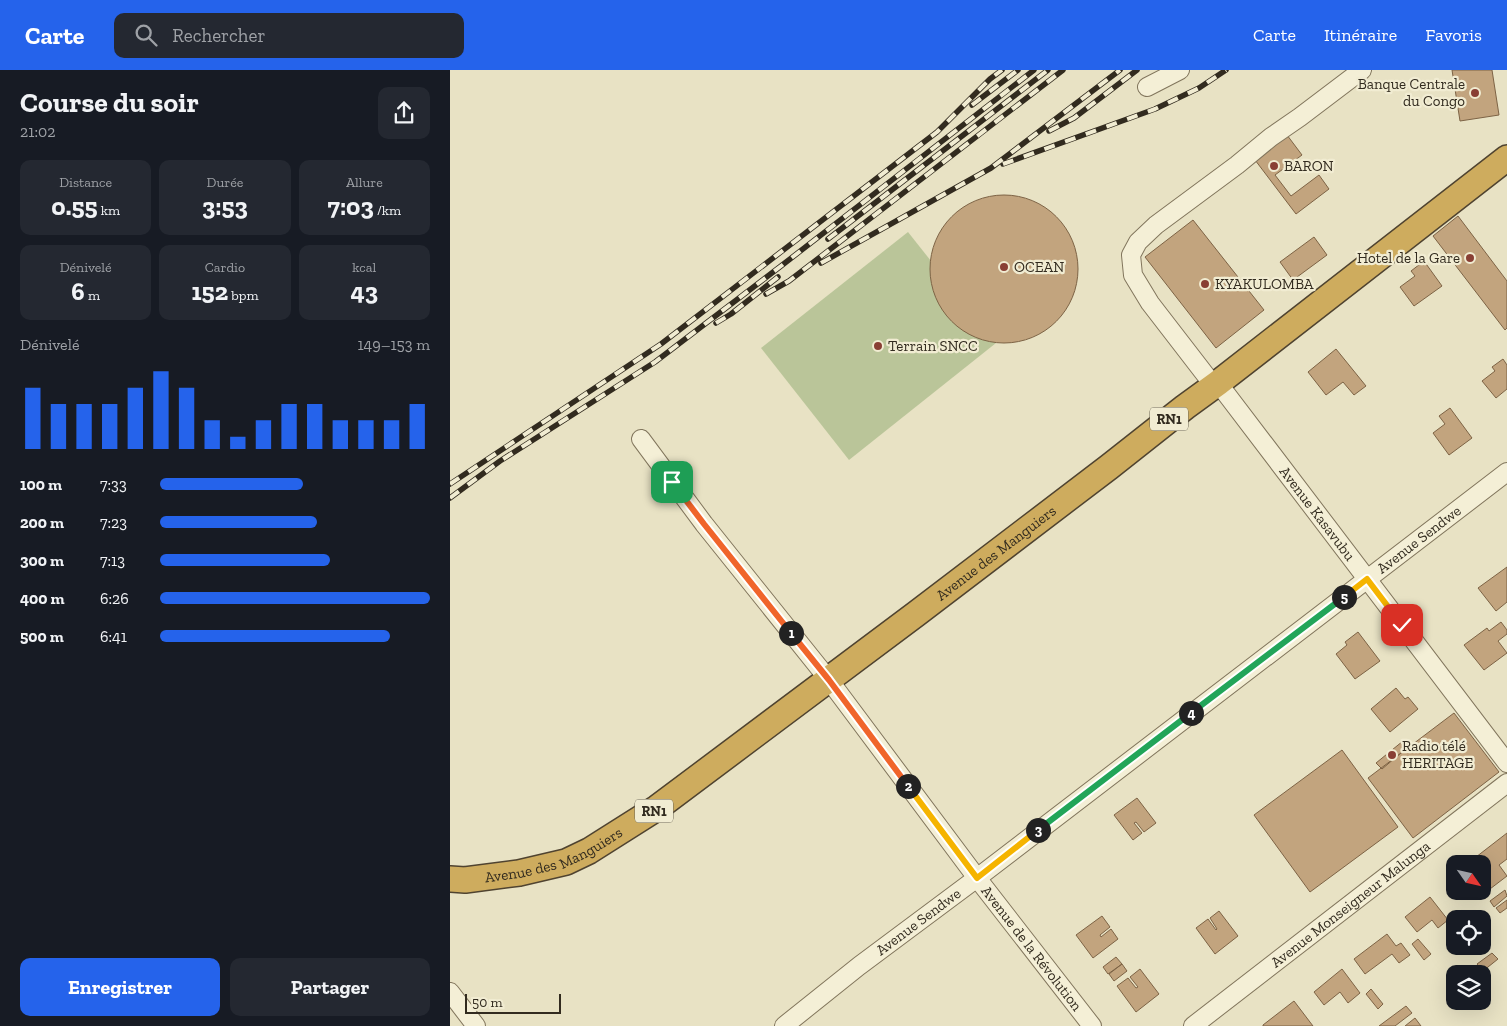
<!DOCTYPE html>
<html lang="fr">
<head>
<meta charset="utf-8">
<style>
  body { margin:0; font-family:"Zilla Slab",serif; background:#242831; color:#f1f3f6; height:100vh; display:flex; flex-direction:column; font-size:19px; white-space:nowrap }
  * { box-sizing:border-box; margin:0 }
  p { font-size:16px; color:#9ea1a6 }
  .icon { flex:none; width:28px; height:28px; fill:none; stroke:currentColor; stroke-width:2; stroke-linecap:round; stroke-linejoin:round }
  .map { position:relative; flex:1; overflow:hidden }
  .panel { display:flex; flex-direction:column; background:#171b24; width:450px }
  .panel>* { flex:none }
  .needle { width:32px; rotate:124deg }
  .fabs { position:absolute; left:996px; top:785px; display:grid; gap:10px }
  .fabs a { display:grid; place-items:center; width:45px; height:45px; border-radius:10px; background:#171b24; box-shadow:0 5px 20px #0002; font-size:25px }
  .scale { position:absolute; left:15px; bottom:12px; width:96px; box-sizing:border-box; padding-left:5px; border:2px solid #322b1f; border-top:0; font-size:14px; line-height:18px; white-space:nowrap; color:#322b1f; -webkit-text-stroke:4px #f1ecd2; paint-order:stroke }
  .pin { position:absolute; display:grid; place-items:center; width:42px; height:42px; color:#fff; margin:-21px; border-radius:10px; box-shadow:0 2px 8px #0006 }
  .km { position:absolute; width:25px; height:25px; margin:-12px; border-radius:50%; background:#222; color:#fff; font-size:14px; line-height:25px; text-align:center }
  .round { display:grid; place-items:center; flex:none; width:52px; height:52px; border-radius:10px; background:#242831 }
  .headline { display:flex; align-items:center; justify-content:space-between; height:85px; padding:0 20px }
  h1 { font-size:28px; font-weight:700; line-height:38px }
  .figures { display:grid; grid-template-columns:repeat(3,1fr); gap:8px; height:85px; padding:5px 20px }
  .figures div { display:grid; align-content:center; border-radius:10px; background:#242831; text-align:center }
  .figures b { font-size:25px; font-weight:700 }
  .figures small { font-size:14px; font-weight:400 }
  .figures p { font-size:14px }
  .chart { height:140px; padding:10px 20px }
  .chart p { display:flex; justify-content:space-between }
  .chart svg { width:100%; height:90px; margin-top:5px; stroke:#2563eb; stroke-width:6 }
  .action { display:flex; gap:10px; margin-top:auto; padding:10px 20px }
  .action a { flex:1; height:58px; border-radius:10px; background:#2563eb; color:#fff; font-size:20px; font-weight:700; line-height:58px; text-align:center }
  .action a+a { background:#242831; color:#f1f3f6 }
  ul { padding:0 20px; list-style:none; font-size:16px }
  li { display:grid; grid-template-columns:80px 60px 1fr; align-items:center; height:38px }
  li i { height:12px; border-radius:6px; background:#2563eb }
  header { display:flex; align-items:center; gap:30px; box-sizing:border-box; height:70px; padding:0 25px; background:#2563eb; color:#fff }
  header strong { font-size:24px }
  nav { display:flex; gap:28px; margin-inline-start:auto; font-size:18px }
  .search { width:350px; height:45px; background:#242831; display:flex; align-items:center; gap:12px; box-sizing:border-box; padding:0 18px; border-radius:10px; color:#9ea1a6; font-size:19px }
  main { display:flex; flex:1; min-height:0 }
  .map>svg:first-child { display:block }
  .green { fill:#bac599 }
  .building { fill:#c2a47e; stroke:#7d6345 }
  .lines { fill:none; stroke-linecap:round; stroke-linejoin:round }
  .minor-casing { stroke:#81755c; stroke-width:20 }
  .highway-casing { stroke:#4f4330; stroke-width:28 }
  .minor { stroke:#f4efd6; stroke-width:18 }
  .highway { stroke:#ceac5e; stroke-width:25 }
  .rail-casing { stroke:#322b1f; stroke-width:5.5 }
  .rail { stroke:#f1ecd2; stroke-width:4; stroke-dasharray:11; stroke-linecap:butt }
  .split-1-casing { stroke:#fff; stroke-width:10 }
  .split-2-casing { stroke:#fff; stroke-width:10 }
  .split-3-casing { stroke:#fff; stroke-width:10 }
  .split-4-casing { stroke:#fff; stroke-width:10 }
  .split-5-casing { stroke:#fff; stroke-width:10 }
  .split-6-casing { stroke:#fff; stroke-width:10 }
  .split-1 { stroke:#f0652b; stroke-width:6 }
  .split-2 { stroke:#f0652b; stroke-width:6 }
  .split-3 { stroke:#f5b400; stroke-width:6 }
  .split-4 { stroke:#22a559; stroke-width:6 }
  .split-5 { stroke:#22a559; stroke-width:6 }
  .split-6 { stroke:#f5b400; stroke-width:6 }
  .poi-dot { fill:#893f34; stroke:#f1ecd2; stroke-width:2 }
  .labels { text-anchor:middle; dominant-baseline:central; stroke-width:4.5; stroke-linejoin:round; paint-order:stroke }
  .shield { fill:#f1ecd2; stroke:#6b6555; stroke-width:1 }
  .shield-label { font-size:14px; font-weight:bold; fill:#322b1f }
  .poi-label { font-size:15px; fill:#322b1f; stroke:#f1ecd2; text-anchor:start }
  .street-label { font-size:15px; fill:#322b1f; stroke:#f1ecd2 }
</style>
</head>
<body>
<header>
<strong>Carte</strong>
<div class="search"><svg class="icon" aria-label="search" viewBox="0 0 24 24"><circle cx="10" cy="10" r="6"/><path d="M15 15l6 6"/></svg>Rechercher</div>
<nav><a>Carte</a><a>Itinéraire</a><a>Favoris</a></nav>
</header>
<main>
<section class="panel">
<div class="headline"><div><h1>Course du soir</h1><p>21:02</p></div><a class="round"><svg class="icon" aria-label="share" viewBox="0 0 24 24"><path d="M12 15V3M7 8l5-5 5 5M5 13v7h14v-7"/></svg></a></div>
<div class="figures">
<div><p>Distance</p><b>0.55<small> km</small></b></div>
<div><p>Durée</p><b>3:53</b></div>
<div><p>Allure</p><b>7:03<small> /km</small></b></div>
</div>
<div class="figures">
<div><p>Dénivelé</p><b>6<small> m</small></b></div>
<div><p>Cardio</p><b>152<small> bpm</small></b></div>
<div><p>kcal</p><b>43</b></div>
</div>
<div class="chart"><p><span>Dénivelé</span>149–153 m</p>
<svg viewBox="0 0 160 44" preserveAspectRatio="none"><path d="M5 44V14M15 44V22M25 44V22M35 44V22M45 44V14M55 44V6M65 44V14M75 44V30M85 44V38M95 44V30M105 44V22M115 44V22M125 44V30M135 44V30M145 44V30M155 44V22"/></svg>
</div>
<ul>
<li><b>100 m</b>7:33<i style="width:53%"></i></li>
<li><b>200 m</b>7:23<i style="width:58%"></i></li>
<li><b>300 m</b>7:13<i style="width:63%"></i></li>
<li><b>400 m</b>6:26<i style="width:100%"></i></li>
<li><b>500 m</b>6:41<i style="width:85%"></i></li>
</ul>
<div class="action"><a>Enregistrer</a><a>Partager</a></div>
</section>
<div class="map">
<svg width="1057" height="956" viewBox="0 0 1057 956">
  <rect width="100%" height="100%" fill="#e8e2c4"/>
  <path class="green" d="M 458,162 L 546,273 L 399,390 L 311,278 Z"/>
  <path class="building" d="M 1002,0 L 1042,0 L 1049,45 L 1010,51 Z
    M 834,61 L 852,85 L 825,105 L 841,126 L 869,105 L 879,119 L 846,144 L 802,86 Z
    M480 199a74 74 0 1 1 148 0a74 74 0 1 1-148 0Z
    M 1008,146 L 1057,211 L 1057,258 L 1055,260 L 983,166 Z
    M 743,150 L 814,240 L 766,278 L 695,187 Z
    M 864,167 L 877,185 L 843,210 L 830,192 Z
    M 974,191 L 992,216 L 964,236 L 950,217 L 965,206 L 961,201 Z
    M 886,279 L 916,316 L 904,325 L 893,312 L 876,325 L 858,302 Z
    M 1053,289 L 1057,295 L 1057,319 L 1046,328 L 1032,311 L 1045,301 L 1042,297 Z
    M 1000,338 L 1022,368 L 999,385 L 983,363 L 995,354 L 989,346 Z
    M 1057,497 L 1057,532 L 1046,541 L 1028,518 Z
    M 1051,552 L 1057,560 L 1057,564 L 1048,571 L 1057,583 L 1034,600 L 1014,575 L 1037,558 L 1039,561 Z
    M 908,562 L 930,591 L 905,609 L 886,584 L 897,575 L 895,572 Z
    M 946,618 L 955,629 L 958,627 L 968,639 L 940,662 L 921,639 Z
    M 1004,643 L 1049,702 L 963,768 L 918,708 Z
    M 953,671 L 958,677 L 932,699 L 926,693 Z
    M 892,680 L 948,757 L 860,822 L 804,745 Z
    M 687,728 L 706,753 L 694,762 L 686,752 L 684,753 L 692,763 L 683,770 L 664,745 Z
    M 1057,763 L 1057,789 L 1049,795 L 1057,806 L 1036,822 L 1032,817 L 1032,794 L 1017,794 Z
    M 1055,820 L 1057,826 L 1044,837 L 1040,831 Z
    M 980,827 L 998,850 L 988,858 L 982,850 L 967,862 L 955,847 Z
    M 1057,830 L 1057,838 L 1050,843 L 1046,838 Z
    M 769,841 L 788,866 L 765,884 L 746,858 L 758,849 L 766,860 L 767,859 L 760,848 Z
    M 652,846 L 660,857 L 650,865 L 651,867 L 661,859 L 668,869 L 643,888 L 626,865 Z
    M 937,864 L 946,876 L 951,873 L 960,885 L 949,893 L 942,884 L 915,904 L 904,889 Z
    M 968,869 L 981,884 L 974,890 L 962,874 Z
    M 1013,876 L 1028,876 L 1019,884 Z
    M 1042,883 L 1048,889 L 1033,901 L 1027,894 Z
    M 666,887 L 672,894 L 658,904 L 653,897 Z
    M 672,894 L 677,901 L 664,911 L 659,904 Z
    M 690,899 L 709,924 L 686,942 L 667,916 L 678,908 L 686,918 L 688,917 L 680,907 Z
    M 892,899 L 910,923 L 898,933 L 890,922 L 874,935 L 864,922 Z
    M 921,919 L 933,934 L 928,939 L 916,924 Z
    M 844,931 L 863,956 L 813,956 L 813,955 Z
    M 956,936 L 962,943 L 945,956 L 929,956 Z
    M 965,948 L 971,956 L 955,956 Z"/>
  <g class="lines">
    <g class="minor-casing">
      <g id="minor">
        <path d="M 697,17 L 730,0"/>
        <path id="s1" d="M 768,313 L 1057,693"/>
        <path d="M 764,316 L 700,233 L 683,205 L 681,185 L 688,172 L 706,155 L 787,95 L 821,67 L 850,47 L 912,0"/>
        <path id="s2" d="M 191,369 L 254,454 L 379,610 L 527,808 L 642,956"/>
        <path d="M 0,922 L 26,956"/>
        <path id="s3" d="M 334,956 L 409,896 L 527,808 L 1057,402"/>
        <path id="s4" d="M 743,956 L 1057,713"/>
      </g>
    </g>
    <g class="highway-casing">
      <g id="highway">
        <path id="s5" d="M 0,809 L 15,810 L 69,803 L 116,792 L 139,781 L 207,738 L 466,544 L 659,397 L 735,337 L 768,313 L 1057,88"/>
      </g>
    </g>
    <use href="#minor" class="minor"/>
    <use href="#highway" class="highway"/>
    <g class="rail-casing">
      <path id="rail" d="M 522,35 L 568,0
        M 599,61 L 624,48 L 687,0
        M 553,94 L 705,39 L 749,18 L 776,0
        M 378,169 L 598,0
        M 371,193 L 541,98 L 670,0
        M 316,224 L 339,211 L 613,0
        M 266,253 L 281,244 L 328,207
        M 0,414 L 211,274 L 487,62 L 540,9 L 552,0
        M 0,428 L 50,391 L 205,292 L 331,196 L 584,0"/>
    </g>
    <use href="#rail" class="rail"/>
  </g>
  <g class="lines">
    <g class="split-1-casing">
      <path id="split-1" d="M 222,412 L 254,454 L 341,563"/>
    </g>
    <g class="split-2-casing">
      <path id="split-2" d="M 341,563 L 379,610 L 458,716"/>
    </g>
    <g class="split-3-casing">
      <path id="split-3" d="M 458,716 L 527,808 L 588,760"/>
    </g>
    <g class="split-4-casing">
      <path id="split-4" d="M 588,760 L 741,643"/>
    </g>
    <g class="split-5-casing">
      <path id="split-5" d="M 741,643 L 894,527"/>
    </g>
    <g class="split-6-casing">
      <path id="split-6" d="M 894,527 L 917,509 L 952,555"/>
    </g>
    <use href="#split-1" class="split-1"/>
    <use href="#split-2" class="split-2"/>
    <use href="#split-3" class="split-3"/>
    <use href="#split-4" class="split-4"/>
    <use href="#split-5" class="split-5"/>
    <use href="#split-6" class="split-6"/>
  </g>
  <g class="poi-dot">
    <circle cx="1025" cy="23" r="5"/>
    <circle cx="824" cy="96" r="5"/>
    <circle cx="1020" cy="188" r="5"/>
    <circle cx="554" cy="197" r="5"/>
    <circle cx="755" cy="214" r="5"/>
    <circle cx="428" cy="276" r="5"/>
    <circle cx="942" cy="685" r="5"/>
  </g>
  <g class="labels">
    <g class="shield">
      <rect x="700" y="337.5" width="38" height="23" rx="4"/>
      <rect x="185" y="729.5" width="38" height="23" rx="4"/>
    </g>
    <g class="shield-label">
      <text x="719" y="349">RN1</text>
      <text x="204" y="741">RN1</text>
    </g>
    <g class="poi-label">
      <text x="1015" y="14" text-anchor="end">Banque Centrale<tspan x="1015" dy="17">du Congo</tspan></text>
      <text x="834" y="96">BARON</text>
      <text x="1010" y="188" text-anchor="end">Hotel de la Gare</text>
      <text x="564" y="197">OCEAN</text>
      <text x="765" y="214">KYAKULOMBA</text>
      <text x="438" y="276">Terrain SNCC</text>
      <text x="952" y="676">Radio télé<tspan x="952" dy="17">HERITAGE</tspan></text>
    </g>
    <g class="street-label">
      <text stroke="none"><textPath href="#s1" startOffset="164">Avenue Kasavubu</textPath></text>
      <text stroke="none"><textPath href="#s3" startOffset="800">Avenue Sendwe</textPath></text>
      <text stroke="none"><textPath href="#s5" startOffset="648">Avenue des Manguiers</textPath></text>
      <text stroke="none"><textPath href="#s5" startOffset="108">Avenue des Manguiers</textPath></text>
      <text stroke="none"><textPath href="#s4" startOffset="199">Avenue Monseigneur Malunga</textPath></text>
      <text stroke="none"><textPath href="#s3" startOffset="170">Avenue Sendwe</textPath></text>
      <text stroke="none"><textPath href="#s2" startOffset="642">Avenue de la Révolution</textPath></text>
    </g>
  </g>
</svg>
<div class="fabs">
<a><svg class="needle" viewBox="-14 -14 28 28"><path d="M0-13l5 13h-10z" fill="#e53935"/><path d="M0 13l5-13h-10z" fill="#9ea1a6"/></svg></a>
<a><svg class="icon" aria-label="locate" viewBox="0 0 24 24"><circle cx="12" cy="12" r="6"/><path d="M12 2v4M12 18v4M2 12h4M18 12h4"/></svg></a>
<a><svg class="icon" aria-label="layers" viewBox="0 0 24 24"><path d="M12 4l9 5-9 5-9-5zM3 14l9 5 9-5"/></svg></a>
</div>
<div class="scale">50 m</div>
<div class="pin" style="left:222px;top:412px;background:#1e9e55"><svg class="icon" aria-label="arrive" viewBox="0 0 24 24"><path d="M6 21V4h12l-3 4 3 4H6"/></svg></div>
<div class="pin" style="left:952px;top:555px;background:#d93025"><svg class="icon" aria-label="check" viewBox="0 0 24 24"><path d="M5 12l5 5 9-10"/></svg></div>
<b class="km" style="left:341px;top:563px">1</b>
<b class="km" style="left:458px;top:716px">2</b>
<b class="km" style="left:588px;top:760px">3</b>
<b class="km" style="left:741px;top:643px">4</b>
<b class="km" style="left:894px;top:527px">5</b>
</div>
</main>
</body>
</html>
